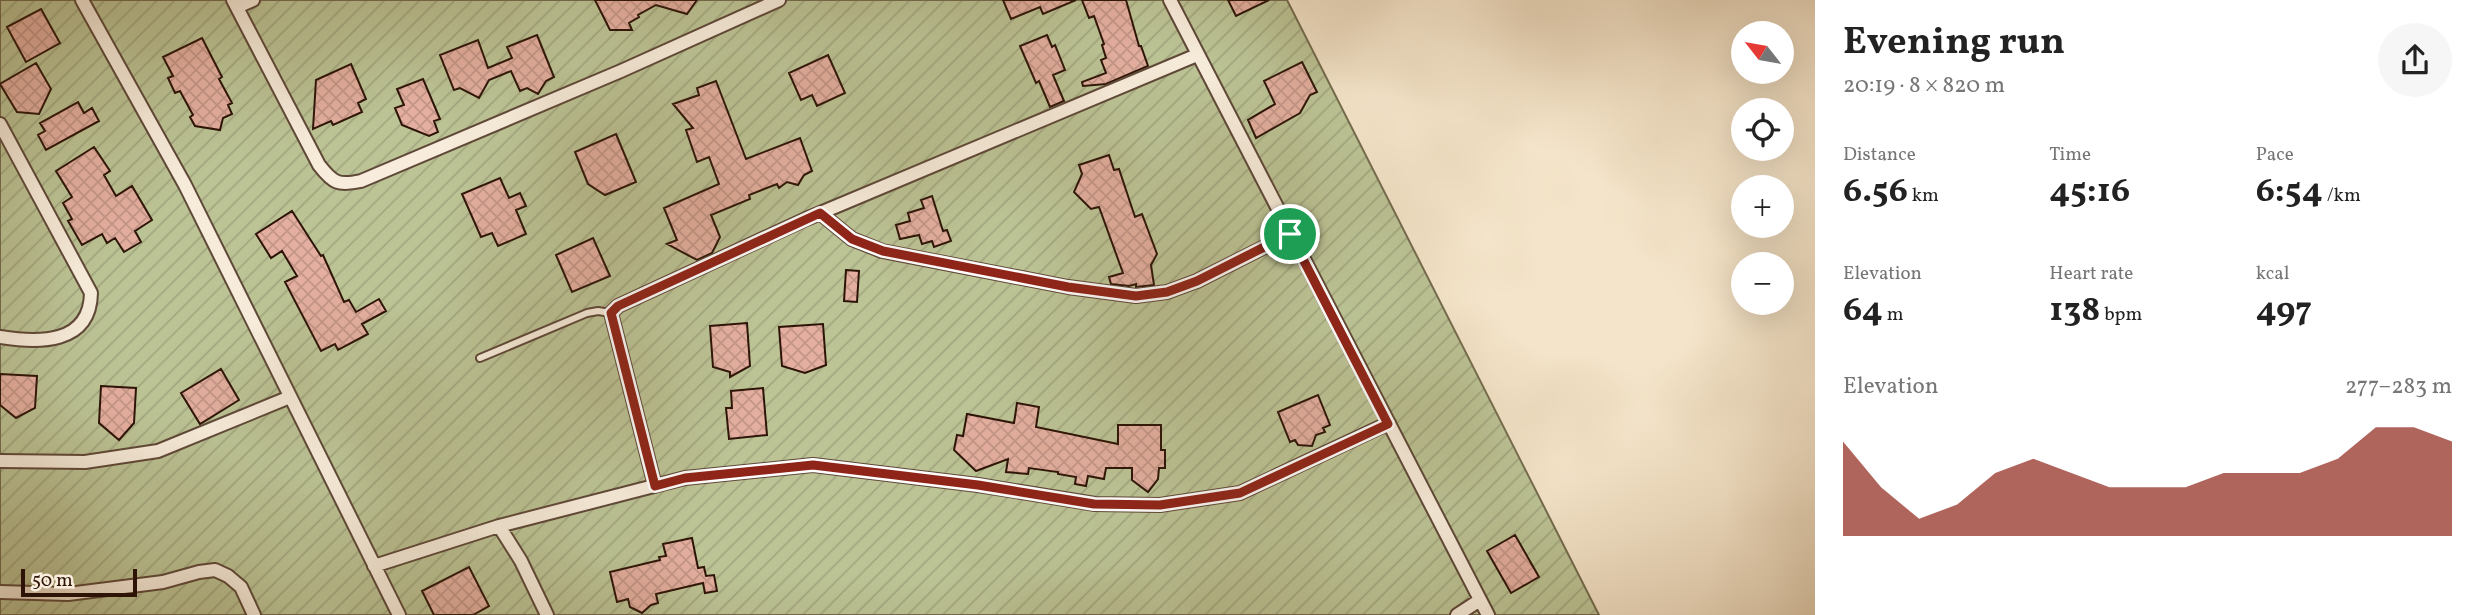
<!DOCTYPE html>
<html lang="en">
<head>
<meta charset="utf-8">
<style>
  body { margin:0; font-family:Vollkorn,serif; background:#f6f6f6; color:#222; height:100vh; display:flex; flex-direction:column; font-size:26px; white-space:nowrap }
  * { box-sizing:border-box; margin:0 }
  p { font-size:23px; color:#767676 }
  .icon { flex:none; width:38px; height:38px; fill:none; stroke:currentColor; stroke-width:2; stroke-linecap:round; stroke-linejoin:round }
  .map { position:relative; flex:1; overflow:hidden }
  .drawer { display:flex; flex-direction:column; background:#fff; width:665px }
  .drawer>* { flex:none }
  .needle { width:46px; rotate:301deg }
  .controls { position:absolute; left:1731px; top:21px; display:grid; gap:14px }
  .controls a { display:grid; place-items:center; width:63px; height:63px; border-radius:50%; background:#fff; box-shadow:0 7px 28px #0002; font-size:35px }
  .scale { position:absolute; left:21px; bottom:18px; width:116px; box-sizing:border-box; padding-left:7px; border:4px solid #2d1407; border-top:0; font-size:19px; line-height:24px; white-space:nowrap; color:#2d1407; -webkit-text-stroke:5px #f8eddc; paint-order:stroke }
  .pin { position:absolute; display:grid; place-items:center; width:60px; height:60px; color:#fff; margin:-30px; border:4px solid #fff; border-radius:50%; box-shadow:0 2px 7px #0007 }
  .round { display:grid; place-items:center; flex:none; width:74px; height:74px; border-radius:37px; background:#f6f6f6 }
  .summary { display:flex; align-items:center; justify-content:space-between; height:119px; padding:0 28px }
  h1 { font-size:38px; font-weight:700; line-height:52px }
  .stats { display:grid; grid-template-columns:repeat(3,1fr); gap:10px; height:119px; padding:7px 28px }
  .stats div { display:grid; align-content:center }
  .stats b { font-size:35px; font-weight:700 }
  .stats small { font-size:19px; font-weight:400 }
  .stats p { font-size:19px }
  .chart { height:196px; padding:14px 28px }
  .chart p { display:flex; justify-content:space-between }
  .chart svg { width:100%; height:126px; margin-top:7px; fill:#8f2418; opacity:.7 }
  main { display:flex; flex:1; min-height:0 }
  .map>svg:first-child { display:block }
  .garden { fill:url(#garden-furrows); stroke:#746c4e; stroke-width:2 }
  .building { fill:url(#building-cross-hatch); stroke:#2d1407; stroke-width:2 }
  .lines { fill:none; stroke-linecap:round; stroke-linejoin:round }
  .lane-casing { stroke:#5f4838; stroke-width:10 }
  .street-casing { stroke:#5f4838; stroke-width:16 }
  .lane { stroke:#f8eddc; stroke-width:6 }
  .street { stroke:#f8eddc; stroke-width:12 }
  .route-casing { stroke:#fff; stroke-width:14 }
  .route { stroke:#8f2418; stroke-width:9 }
</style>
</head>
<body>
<main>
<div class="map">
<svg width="1815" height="615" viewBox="0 0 1815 615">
  <defs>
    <pattern id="garden-furrows" width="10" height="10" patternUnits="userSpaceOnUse" patternTransform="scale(1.75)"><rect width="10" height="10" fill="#bcc496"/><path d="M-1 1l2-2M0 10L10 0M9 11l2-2" fill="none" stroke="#a2a880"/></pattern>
    <pattern id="building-cross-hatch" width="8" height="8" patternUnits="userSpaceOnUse" patternTransform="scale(1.75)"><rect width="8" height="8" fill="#e4afa0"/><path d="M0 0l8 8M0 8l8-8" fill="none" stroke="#c49688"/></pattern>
  </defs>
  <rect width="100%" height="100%" fill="#f4e4c9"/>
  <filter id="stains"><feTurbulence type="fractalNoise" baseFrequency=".00286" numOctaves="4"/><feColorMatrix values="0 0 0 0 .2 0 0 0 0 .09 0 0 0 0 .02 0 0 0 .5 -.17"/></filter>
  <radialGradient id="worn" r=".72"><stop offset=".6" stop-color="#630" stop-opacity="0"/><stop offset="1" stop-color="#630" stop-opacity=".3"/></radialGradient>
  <path class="garden" d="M 0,0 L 1287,0 L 1599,615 L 0,615 Z"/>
  <path class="building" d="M 595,0 L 697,0 L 687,14 L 656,5 L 638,15 L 639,17 L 629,23 L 632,30 L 610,30 Z
    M 1003,0 L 1076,0 L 1043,14 L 1040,7 L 1011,19 Z
    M 1082,0 L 1126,0 L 1139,46 L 1141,46 L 1148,66 L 1106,84 L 1083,86 L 1082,82 L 1106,73 L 1101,60 L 1106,58 L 1102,45 L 1104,44 L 1094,16 L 1089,18 Z
    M 1228,0 L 1269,0 L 1236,16 Z
    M 41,9 L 60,43 L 26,62 L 7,27 Z
    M 537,35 L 554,77 L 546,81 L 538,94 L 527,88 L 520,91 L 511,71 L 489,80 L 479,98 L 460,88 L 454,90 L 440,55 L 478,40 L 488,68 L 512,58 L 507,47 Z
    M 1047,35 L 1052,47 L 1055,45 L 1065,70 L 1053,75 L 1064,101 L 1050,107 L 1039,81 L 1036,83 L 1020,46 Z
    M 202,38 L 222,77 L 219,79 L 232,103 L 228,105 L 232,114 L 223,118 L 220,130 L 195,126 L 190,117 L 193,115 L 180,91 L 175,93 L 168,78 L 173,76 L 163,57 Z
    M 828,55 L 845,93 L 817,106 L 812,95 L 801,100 L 789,73 Z
    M 1302,62 L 1317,92 L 1310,95 L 1300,113 L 1256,138 L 1248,120 L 1275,104 L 1264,81 Z
    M 36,63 L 51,89 L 39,114 L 17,112 L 0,84 Z
    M 351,64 L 366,99 L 358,103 L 362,112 L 333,125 L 331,121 L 313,129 L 316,80 Z
    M 423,79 L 440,119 L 434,121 L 438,132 L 429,136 L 402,125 L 395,108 L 404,105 L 397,89 Z
    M 716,81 L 746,159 L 800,138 L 812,171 L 804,175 L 798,185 L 787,182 L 779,188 L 777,184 L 749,195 L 750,199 L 711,215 L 720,237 L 712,253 L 697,260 L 667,244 L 677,240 L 664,208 L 719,184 L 709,157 L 697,162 L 686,130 L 693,128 L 673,104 L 699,95 L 697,88 Z
    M 78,102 L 84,113 L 92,108 L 99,121 L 46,150 L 38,135 L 45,131 L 40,123 Z
    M 616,134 L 636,182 L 605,195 L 588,184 L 575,152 Z
    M 94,147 L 110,171 L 104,175 L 116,196 L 132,186 L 152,220 L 135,231 L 141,242 L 124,252 L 115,238 L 107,243 L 102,234 L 82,245 L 68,221 L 72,219 L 63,203 L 72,197 L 56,171 Z
    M 1109,155 L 1114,170 L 1119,169 L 1135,217 L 1142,214 L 1157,254 L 1151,265 L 1154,285 L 1136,287 L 1136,284 L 1129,286 L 1111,284 L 1109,277 L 1123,273 L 1099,207 L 1091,209 L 1074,192 L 1082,174 L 1079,165 Z
    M 500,178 L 509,198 L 520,193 L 526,206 L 516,210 L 526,234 L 498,246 L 492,233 L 481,237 L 462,194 Z
    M 932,196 L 943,231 L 947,230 L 951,241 L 934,247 L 932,241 L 922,244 L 919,235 L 900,239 L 896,225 L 910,221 L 908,213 L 924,208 L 921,200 Z
    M 292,211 L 321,256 L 323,255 L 344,302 L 349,300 L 356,312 L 379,299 L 386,311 L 362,324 L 368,334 L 338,350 L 335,344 L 321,351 L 285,282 L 297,276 L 282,251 L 271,258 L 256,234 Z
    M 593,238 L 610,276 L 572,292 L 556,255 Z
    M 846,270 L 859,271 L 857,302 L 844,301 Z
    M 747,323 L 750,366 L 730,377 L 730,372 L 713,367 L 710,326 Z
    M 823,324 L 826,365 L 805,373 L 782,366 L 779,327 Z
    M 221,369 L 239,400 L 200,424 L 181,393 Z
    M 0,374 L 37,376 L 35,408 L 16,418 L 0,405 Z
    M 101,386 L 136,388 L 134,423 L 119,440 L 99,423 Z
    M 763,388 L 767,435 L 729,439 L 726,408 L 732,408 L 731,391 Z
    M 1318,395 L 1330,425 L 1323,428 L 1325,432 L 1316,435 L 1312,446 L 1298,445 L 1295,440 L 1290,442 L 1278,412 Z
    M 1017,403 L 1039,407 L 1036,427 L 1118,444 L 1118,425 L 1161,425 L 1161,450 L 1165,450 L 1165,468 L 1159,468 L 1158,479 L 1148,492 L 1132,480 L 1132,468 L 1106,468 L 1104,479 L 1088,476 L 1086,486 L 1075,484 L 1076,477 L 1058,474 L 1058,472 L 1029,468 L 1028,474 L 1006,472 L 1008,459 L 976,471 L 954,450 L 957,435 L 963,436 L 967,414 L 1014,423 Z
    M 1515,535 L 1539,577 L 1511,593 L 1487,551 Z
    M 692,538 L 698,568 L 704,567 L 706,576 L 714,575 L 717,591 L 705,593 L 703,583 L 656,594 L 658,603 L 651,605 L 642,613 L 630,607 L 628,599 L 617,602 L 610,572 L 660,560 L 659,557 L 666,556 L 663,544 Z
    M 469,567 L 489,606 L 473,615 L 434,615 L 422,591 Z"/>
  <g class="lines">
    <g class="lane-casing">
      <path id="lane" d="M 480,358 L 587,313 L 598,311 L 611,313"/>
    </g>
    <g class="street-casing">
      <path id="street" d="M 82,0 L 185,185 L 399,615
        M 233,0 L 319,165 C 333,183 338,186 361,181 L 621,71 L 779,0
        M 1170,0 L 1488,615
        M 237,7 L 253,0
        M 0,124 L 91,293 C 90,345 38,343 0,337
        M 820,213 L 852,239 L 882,251 L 1068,287 L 1136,296 L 1167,292 L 1197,281 L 1290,234
        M 0,461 L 85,462 L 158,451 L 290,397
        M 655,486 L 611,313 L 618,306 L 806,219 L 1197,55
        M 499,526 L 521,561 L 547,615
        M 374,566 L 499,526 L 685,478 L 813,465 L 978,485 L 1095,504 L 1160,505 L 1240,493 L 1389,423
        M 0,592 L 68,594 L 163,582 L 199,572 L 215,570 L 228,576 L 241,587 L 254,615
        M 1457,615 L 1480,600"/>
    </g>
    <use href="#lane" class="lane"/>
    <use href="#street" class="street"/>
  </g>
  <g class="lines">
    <g class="route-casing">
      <path id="route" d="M 820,213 L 852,239 L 883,251 L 1068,287 L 1136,296 L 1167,292 L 1197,281 L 1290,234 L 1388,424 L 1240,493 L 1160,505 L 1094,504 L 978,485 L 813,465 L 685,478 L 655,486 L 611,313 L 618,306 Z"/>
    </g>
    <use href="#route" class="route"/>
  </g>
  <rect width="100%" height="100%" filter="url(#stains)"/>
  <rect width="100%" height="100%" fill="url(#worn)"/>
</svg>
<div class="controls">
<a><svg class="needle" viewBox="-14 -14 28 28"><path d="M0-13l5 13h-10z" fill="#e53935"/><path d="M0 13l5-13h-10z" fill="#767676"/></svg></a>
<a><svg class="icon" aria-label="locate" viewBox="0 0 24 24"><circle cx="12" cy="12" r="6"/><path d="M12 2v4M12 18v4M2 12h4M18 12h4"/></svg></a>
<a>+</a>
<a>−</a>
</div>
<div class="scale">50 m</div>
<div class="pin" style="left:1290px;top:234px;background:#1e9e55"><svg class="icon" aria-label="arrive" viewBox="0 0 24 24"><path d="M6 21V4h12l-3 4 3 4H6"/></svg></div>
</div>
<section class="drawer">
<div class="summary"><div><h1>Evening run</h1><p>20:19 · 8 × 820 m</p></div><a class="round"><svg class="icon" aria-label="share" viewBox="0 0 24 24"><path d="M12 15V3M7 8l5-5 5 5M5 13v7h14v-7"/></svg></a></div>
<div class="stats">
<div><p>Distance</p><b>6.56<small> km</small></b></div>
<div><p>Time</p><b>45:16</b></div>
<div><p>Pace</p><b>6:54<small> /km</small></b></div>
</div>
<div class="stats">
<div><p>Elevation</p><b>64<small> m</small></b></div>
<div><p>Heart rate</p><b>138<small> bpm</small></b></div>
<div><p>kcal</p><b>497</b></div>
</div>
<div class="chart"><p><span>Elevation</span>277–283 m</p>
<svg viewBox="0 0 160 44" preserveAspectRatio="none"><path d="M0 44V11L10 27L20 38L30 33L40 22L50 17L60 22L70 27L80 27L90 27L100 22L110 22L120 22L130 17L140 6L150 6L160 11V44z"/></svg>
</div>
</section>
</main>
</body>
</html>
